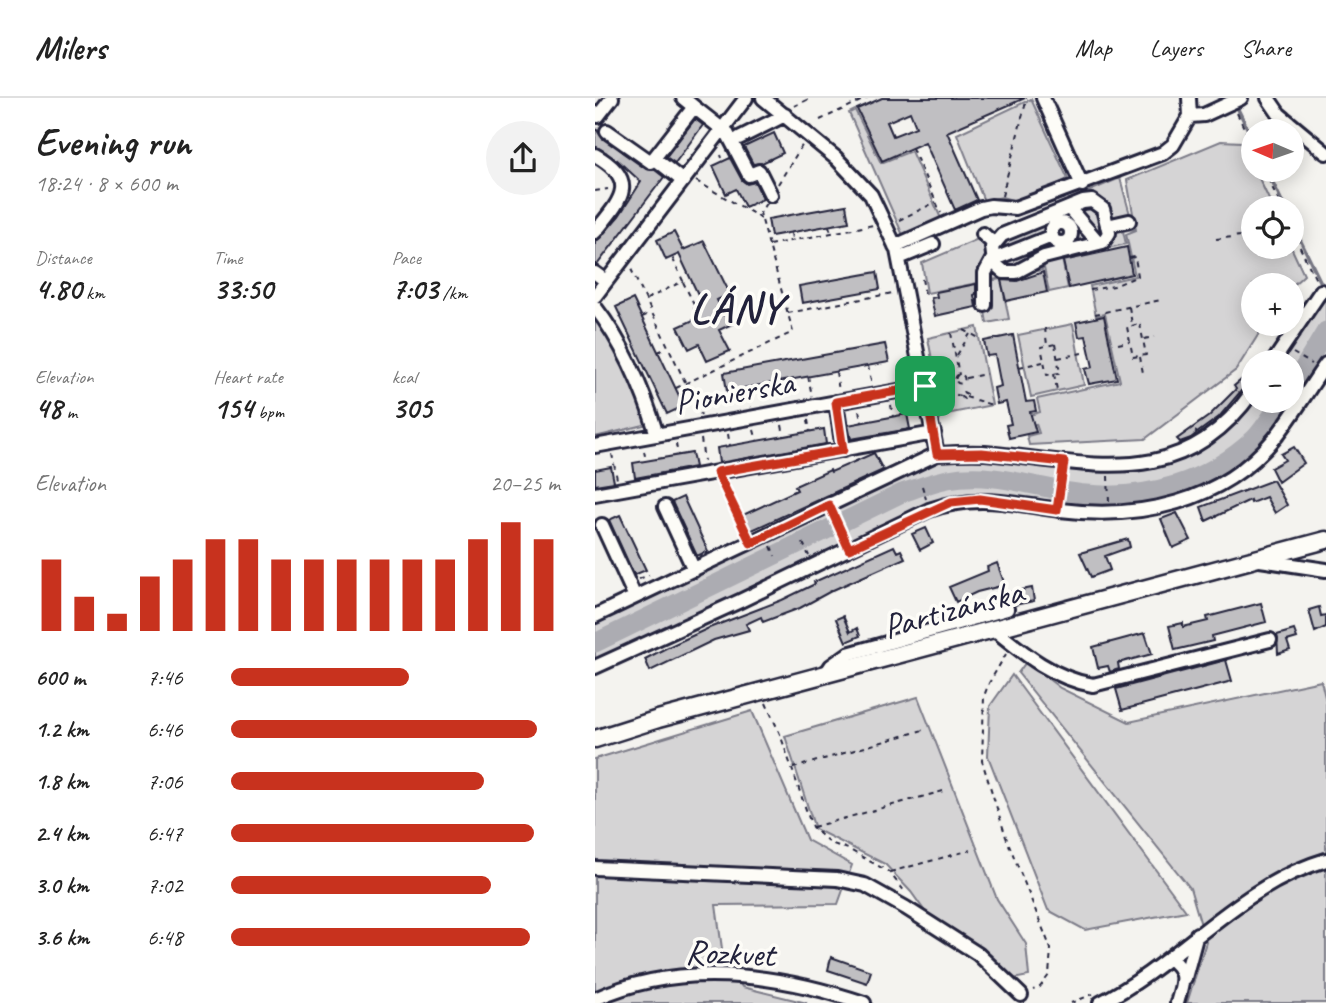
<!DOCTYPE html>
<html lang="en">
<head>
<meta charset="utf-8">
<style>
  body { margin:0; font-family:Caveat,sans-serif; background:#f2f2f2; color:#222; height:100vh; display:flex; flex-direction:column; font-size:26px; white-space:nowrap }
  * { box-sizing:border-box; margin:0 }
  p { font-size:23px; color:#767676 }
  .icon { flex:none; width:38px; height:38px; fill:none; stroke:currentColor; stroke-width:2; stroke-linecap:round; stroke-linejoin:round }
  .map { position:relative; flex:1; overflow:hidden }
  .drawer { display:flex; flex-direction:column; background:#fff; width:595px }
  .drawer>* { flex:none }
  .needle { width:46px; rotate:272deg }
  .controls { position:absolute; left:646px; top:21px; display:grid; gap:14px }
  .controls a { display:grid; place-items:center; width:63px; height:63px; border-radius:50%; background:#fff; box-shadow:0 4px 18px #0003; font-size:35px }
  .pin { position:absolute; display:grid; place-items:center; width:60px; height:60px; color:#fff; margin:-30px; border-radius:14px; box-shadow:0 4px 10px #0006 }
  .round { display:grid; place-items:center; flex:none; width:74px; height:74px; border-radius:37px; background:#f2f2f2 }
  .summary { display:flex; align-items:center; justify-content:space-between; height:119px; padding:0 35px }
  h1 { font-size:38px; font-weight:600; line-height:52px }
  .metrics { display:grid; grid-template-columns:repeat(3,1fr); gap:10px; height:119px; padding:7px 35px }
  .metrics div { display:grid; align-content:center }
  .metrics b { font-size:30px; font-weight:600 }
  .metrics small { font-size:19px; font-weight:400 }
  .metrics p { font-size:19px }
  .chart { height:196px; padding:14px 35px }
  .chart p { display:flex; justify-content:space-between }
  .chart svg { width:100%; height:126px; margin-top:7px; stroke:#c8321e; stroke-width:6 }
  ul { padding:0 35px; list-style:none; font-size:23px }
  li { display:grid; grid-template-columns:112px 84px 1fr; align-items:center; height:52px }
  li i { height:18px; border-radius:9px; background:#c8321e }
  header { display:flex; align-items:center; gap:42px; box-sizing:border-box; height:98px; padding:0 35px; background:#fff; border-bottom:2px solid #e0e0e0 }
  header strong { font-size:33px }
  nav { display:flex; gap:38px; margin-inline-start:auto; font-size:24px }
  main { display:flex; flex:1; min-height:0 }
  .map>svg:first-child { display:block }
  .green { fill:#d5d4d5; stroke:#7c7b88; stroke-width:2 }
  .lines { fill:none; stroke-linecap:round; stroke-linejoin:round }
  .stream { stroke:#757582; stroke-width:3.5 }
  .river { stroke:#acacb2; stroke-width:19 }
  .building { fill:#c0bfc2; stroke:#22223b; stroke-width:2; fill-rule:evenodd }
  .minor-tunnel { stroke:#cac9cb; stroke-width:12; stroke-dasharray:12 6; stroke-linecap:butt }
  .minor-casing { stroke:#22223b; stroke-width:18 }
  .major-casing { stroke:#22223b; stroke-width:21 }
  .path { stroke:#22223b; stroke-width:2; stroke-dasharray:5 5; stroke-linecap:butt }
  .minor { stroke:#fdfcf7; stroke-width:12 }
  .major { stroke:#fdfcf7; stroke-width:16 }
  .route-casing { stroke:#fff; stroke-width:14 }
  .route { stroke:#c8321e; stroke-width:9 }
  .labels { text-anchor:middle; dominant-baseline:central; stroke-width:7; stroke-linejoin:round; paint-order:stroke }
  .street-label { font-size:35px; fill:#22223b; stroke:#fdfcf7 }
  .district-label { font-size:42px; font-weight:bold; letter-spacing:2px; fill:#22223b; stroke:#fdfcf7 }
</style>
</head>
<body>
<header>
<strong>Milers</strong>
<nav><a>Map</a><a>Layers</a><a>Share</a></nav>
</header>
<main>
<section class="drawer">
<div class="summary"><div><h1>Evening run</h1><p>18:24 · 8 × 600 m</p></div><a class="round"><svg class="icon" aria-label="share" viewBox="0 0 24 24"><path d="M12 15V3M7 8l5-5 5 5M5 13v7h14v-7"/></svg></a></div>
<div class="metrics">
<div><p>Distance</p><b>4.80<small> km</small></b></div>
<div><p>Time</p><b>33:50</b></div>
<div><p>Pace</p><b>7:03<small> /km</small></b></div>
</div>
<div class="metrics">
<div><p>Elevation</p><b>48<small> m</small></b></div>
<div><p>Heart rate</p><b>154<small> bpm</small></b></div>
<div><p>kcal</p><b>305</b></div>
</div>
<div class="chart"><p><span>Elevation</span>20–25 m</p>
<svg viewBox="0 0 160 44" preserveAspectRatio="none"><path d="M5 44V19M15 44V32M25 44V38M35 44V25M45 44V19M55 44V12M65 44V12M75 44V19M85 44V19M95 44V19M105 44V19M115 44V19M125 44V19M135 44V12M145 44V6M155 44V12"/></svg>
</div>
<ul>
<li><b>600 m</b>7:46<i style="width:54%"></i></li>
<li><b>1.2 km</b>6:46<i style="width:93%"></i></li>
<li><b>1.8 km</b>7:06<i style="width:77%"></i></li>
<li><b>2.4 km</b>6:47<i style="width:92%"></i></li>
<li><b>3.0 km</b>7:02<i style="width:79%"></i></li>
<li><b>3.6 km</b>6:48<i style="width:91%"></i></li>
</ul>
</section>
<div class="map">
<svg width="731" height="905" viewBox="0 0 731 905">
  <rect width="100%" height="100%" fill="#f4f3ef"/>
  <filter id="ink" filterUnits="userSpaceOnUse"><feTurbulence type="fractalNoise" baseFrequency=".0143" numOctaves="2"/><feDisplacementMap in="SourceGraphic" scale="14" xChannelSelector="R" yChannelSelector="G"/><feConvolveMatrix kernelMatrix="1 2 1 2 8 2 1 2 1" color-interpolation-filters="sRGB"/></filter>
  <g filter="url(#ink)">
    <path class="green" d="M 436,1 L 473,81 L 424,104 L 407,99 L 389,103 L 362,36 Z
      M 260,12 L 286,65 L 316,53 L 348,125 L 310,142 L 254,15 Z
      M 626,43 L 647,44 L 678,110 L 658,110 L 658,149 L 696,149 L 709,177 L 697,188 L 658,187 L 658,226 L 670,226 L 641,272 L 550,341 L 434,347 L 432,338 L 444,335 L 441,326 L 436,327 L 435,317 L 445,314 L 442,301 L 525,283 L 510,216 L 501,218 L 495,188 L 540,178 L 531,136 L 541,132 L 532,82 Z
      M 525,80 L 539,131 L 528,133 L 531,146 L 447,164 L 447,172 L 332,195 L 327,165 Z
      M 467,161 L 473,190 L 454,194 L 448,165 Z
      M 406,181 L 414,221 L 392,225 L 389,208 L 396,206 L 393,183 Z
      M 731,186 L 731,266 L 679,341 L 611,393 L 515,415 L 356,404 L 0,569 L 0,518 L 342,356 L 509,368 L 588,355 L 658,293 L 658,303 L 696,303 L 696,264 L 677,264 Z
      M 0,218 C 22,243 45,293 53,326 L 0,339 Z
      M 478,226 L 489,287 L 436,299 L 423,237 Z
      M 382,229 L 397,307 L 352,316 L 346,311 L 333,240 Z
      M 431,564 L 465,590 L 534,624 L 726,583 L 731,603 L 731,905 L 592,905 L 611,844 L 595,790 L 423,575 Z
      M 417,577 L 591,813 L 490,832 L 453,812 L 393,658 L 395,608 Z
      M 323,599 L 402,801 L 431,846 L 434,878 L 418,881 L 334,819 L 316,794 L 290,766 L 220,731 L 190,638 Z
      M 157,613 L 212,742 L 257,767 L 243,806 L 121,807 L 128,858 L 147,889 L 212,905 L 0,905 L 0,661 Z"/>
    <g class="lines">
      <path class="stream" d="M 640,5 L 658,42
        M 672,72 L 690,110
        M 696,123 L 729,191"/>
      <path class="river" d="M 696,291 L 731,233
        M 0,545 L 307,395 C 322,390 338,384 353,381 C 400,372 445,392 491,396 C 552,402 613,384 659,341 C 670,330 678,315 688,303"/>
    </g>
    <path class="building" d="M 287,0 L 430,0 L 352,34 L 382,102 L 360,112 L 330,44 L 287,63 L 262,11 ZM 315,14 L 321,29 L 298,38 L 292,24 Z
      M 100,21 L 108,27 L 80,65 L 71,59 Z
      M 0,29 L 7,40 L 51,71 L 60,72 L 69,79 L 2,167 L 0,166 L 0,145 L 24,118 L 46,84 L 19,59 L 0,48 Z
      M 179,35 L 188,55 L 167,65 L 158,66 L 149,49 Z
      M 135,60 L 147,82 L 152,86 L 160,84 L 168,101 L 150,109 L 141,91 L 131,96 L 118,68 Z
      M 251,107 L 254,124 L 176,138 L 173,121 Z
      M 79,134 L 88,152 L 109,143 L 135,196 L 122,202 L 129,217 L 132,216 L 137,226 L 124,232 L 135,253 L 112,263 L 104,246 L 94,251 L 83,229 L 103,220 L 99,211 L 108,207 L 84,156 L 71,162 L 62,142 Z
      M 532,149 L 537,176 L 474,190 L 468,163 Z
      M 282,174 L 285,191 L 207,205 L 204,188 Z
      M 448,174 L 452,194 L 411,203 L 406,182 L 422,183 Z
      M 381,186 L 381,196 L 379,197 L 381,209 L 340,218 L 336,200 L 342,199 L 341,194 Z
      M 38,201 L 89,308 L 72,316 L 21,209 Z
      M 509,218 L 522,281 L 494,286 L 490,271 L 498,269 L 491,238 L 484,239 L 481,224 Z
      M 418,237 L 431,304 L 439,303 L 441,313 L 435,314 L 441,334 L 414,340 L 411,327 L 416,326 L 411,304 L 402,306 L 399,290 L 406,288 L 400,257 L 392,258 L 389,243 Z
      M 290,246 L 294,264 L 132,293 L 129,275 Z
      M 658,272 L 658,284 L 651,287 L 624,319 L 602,335 L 600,333 L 602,335 L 596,340 L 585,344 L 582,341 L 614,318 L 641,291 L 639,288 Z
      M 312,316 L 315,331 L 256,341 L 253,327 Z
      M 229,331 L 231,346 L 124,365 L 122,350 Z
      M 699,349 L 709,365 L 683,384 L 676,370 L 690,362 L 686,356 Z
      M 97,355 L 100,369 L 40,380 L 38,365 Z
      M 279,355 L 288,372 L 155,433 L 148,417 L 202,392 L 200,388 L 235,372 L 236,374 Z
      M 16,369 L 19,384 L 0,387 L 0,372 Z
      M 678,382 L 692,407 L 680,415 L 671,399 L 656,405 L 655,402 L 611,423 L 606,409 Z
      M 88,399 L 113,453 L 102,458 L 77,404 Z
      M 582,415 L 596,442 L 578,450 L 566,421 Z
      M 25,417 L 51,472 L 39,477 L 14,422 Z
      M 331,430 L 338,445 L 325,452 L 317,436 Z
      M 533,441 L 535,449 L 510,458 L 515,472 L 496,479 L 485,455 Z
      M 299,448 L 302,454 L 306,452 L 310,460 L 238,492 L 205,510 L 168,524 L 166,519 L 151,526 L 154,532 L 119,542 L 55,573 L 50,561 L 71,550 L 114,530 L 187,502 L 220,486 L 219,484 Z
      M 402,465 L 410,487 L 382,494 L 361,504 L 354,489 L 393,473 L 392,469 Z
      M 437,490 L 439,503 L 419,507 L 416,494 Z
      M 666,505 L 671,524 L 617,538 L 618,543 L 580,552 L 574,528 L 588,525 L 588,529 L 613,523 L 612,519 Z
      M 724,509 L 726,518 L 731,517 L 731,529 L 720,534 L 714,512 Z
      M 248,518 L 255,534 L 262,530 L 265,538 L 251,544 L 241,521 Z
      M 699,532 L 702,540 L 692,543 L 695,552 L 683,556 L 682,537 Z
      M 550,535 L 557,556 L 523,565 L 524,571 L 515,574 L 513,568 L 503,570 L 498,549 Z
      M 631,562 L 637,583 L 527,612 L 521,591 Z
      M 236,859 L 276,873 L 272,885 L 233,872 Z"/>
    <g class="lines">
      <path class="minor-tunnel" d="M 15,60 L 25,48"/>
      <g class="minor-casing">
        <path id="minor" d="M 168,0 L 241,60 L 276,97 L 302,152 L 342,356
          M 448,0 L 487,87
          M 594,0 L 595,18
          M 673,0 L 684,16 L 731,55
          M 99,9 L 127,31
          M 3,18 L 17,0
          M 129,29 L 154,77 L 164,73 L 176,97
          M 12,33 L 56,64 L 99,9 L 88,0
          M 144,40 L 190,17
          M 0,57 C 46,83 25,103 0,134
          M 59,60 L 88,83
          M 497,103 L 508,111 L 514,135 L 508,144 L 449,159 L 421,174 L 409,174 L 399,165 L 397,149 L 407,137 L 488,104 Z
          M 474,110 L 504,145
          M456 135a10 10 0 1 1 20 0a10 10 0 1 1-20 0Z
          M 512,128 L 534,123
          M 388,136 L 398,145
          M 300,148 L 386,110 L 396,108 L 420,110 L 568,55 L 578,47 L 595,18 L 609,17 L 646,0
          M 304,160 L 338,146
          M 0,175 L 11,183
          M 0,198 L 151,0
          M 390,207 L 390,175 L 397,162 L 457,138
          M 0,209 C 28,245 49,294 62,337
          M 678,264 L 726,193
          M 241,304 L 248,352
          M 0,348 L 330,288
          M 0,396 L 339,335
          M 70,409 L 99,472
          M 7,427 L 40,499
          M 665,462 L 731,472
          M 0,518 L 342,356 C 358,355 375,354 390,355 C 495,364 586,396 658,293
          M 400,532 C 429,556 460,581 498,587 L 675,542
          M 0,569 L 145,503 L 334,412 C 381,395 418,406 465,412 C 545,422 626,405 679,341 C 698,318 714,290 731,266
          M 230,577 L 236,568 L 253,556 L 412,511
          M 0,770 L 242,781 L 270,787 L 311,810 L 383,856 L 426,897
          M 574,860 C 593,873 588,885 582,905
          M 590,880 L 602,836
          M 0,901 C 85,862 183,876 269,905
          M 505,905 C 587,864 640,789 731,762"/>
      </g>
      <g class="major-casing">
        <path id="major" d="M 0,641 L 63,621 L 731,442"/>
      </g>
      <path class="path" d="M 199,8 L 216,0
        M 642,15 L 658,49
        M 225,22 L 272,0
        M 317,50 L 346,115
        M 126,57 L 127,60
        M 669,72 L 687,110
        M 101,83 L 166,120
        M 183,86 L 208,46
        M 0,93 L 13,91
        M 407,98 L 432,0
        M 304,122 L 341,104
        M 234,128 L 236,134
        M 696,131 L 722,184
        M 196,135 L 197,141
        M 621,141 L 646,138
        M 174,147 L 278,127
        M 36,171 L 106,317
        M 327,181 L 330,196
        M 88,184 L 101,210
        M 495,192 L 519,188 L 543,178 L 540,159 L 534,160
        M 52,201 L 88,183 L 77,159
        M 534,209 L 537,226
        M 193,215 L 298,195
        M 500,216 L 566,202
        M 47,219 L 56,215
        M 545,226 L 551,257 L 538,259 L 532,229 Z
        M 450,230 L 452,247
        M 369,232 L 384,240
        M 356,235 L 364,277
        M 549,241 L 559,239
        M 460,246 L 465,275 L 452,277 L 446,249 Z
        M 523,246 L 534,244
        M 63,254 L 72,250
        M 698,255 L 717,266
        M 362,257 L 375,236
        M 545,259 L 548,275
        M 463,260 L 487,255
        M 273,268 L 277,287
        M 424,269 L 448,264
        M 241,274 L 244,293
        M 459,276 L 462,292
        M360.5 281a4.5 4.5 0 1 1 9 0a4.5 4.5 0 1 1-9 0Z
        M 213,278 L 217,298
        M 371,280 L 391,276
        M 185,284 L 189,303
        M 341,287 L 360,282
        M 152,289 L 156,309
        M 81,290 L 198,234 L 165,115 L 171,105
        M 342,291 L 365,298
        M 368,294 L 372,296 L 369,301 L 365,298 Z
        M 371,299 L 397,307
        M 296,307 L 298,319
        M 264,313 L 267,324
        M 213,322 L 215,334
        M 187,327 L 189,338
        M 159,332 L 162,343
        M 133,336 L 135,348
        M 106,341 L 109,363
        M 81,346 L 83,357
        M 49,353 L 51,363
        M 17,356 L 22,381
        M 513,378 L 514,404
        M 127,386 L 151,434
        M 327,388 L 331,401
        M 464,400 L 468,375
        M 238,417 L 249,440
        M 208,445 L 214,458
        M 176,448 L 180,458
        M 44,481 L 54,477
        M 411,556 L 394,585 L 389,598 L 387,663 L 411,739 L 456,851 L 454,877 L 445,889 L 438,892
        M 171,605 L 185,636 L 217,729 L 235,745 L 253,751 L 294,774 L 311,795
        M 198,670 L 328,632
        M 218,729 L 352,692
        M 295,774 L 376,752
        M 476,905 L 498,896"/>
      <use href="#minor" class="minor"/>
      <use href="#major" class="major"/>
    </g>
  </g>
  <g class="lines" filter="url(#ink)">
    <g class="route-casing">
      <path id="route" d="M 330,288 L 342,356 L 387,355 L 469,364 L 462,412 L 385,401 L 356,404 L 254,451 L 234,407 L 156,445 L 122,374 L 248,352 L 241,304 Z"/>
    </g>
    <use href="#route" class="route"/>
  </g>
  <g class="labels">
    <g class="street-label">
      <text transform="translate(139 294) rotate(-10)">Pionierska</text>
      <text transform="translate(358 511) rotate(-15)">Partizánska</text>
      <text transform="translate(135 855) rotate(2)">Rozkvet</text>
    </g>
    <g class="district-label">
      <text x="142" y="210">LÁNY</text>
    </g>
  </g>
</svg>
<div class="controls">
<a><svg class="needle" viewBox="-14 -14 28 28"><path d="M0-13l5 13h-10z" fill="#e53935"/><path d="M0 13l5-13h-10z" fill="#767676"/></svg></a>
<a><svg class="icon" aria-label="locate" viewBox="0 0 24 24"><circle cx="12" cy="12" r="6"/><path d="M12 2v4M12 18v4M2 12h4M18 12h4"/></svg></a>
<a>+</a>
<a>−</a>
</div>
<div class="pin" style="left:330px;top:288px;background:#1e9e55"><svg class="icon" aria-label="arrive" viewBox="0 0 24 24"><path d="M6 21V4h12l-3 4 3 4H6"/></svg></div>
</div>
</main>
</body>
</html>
